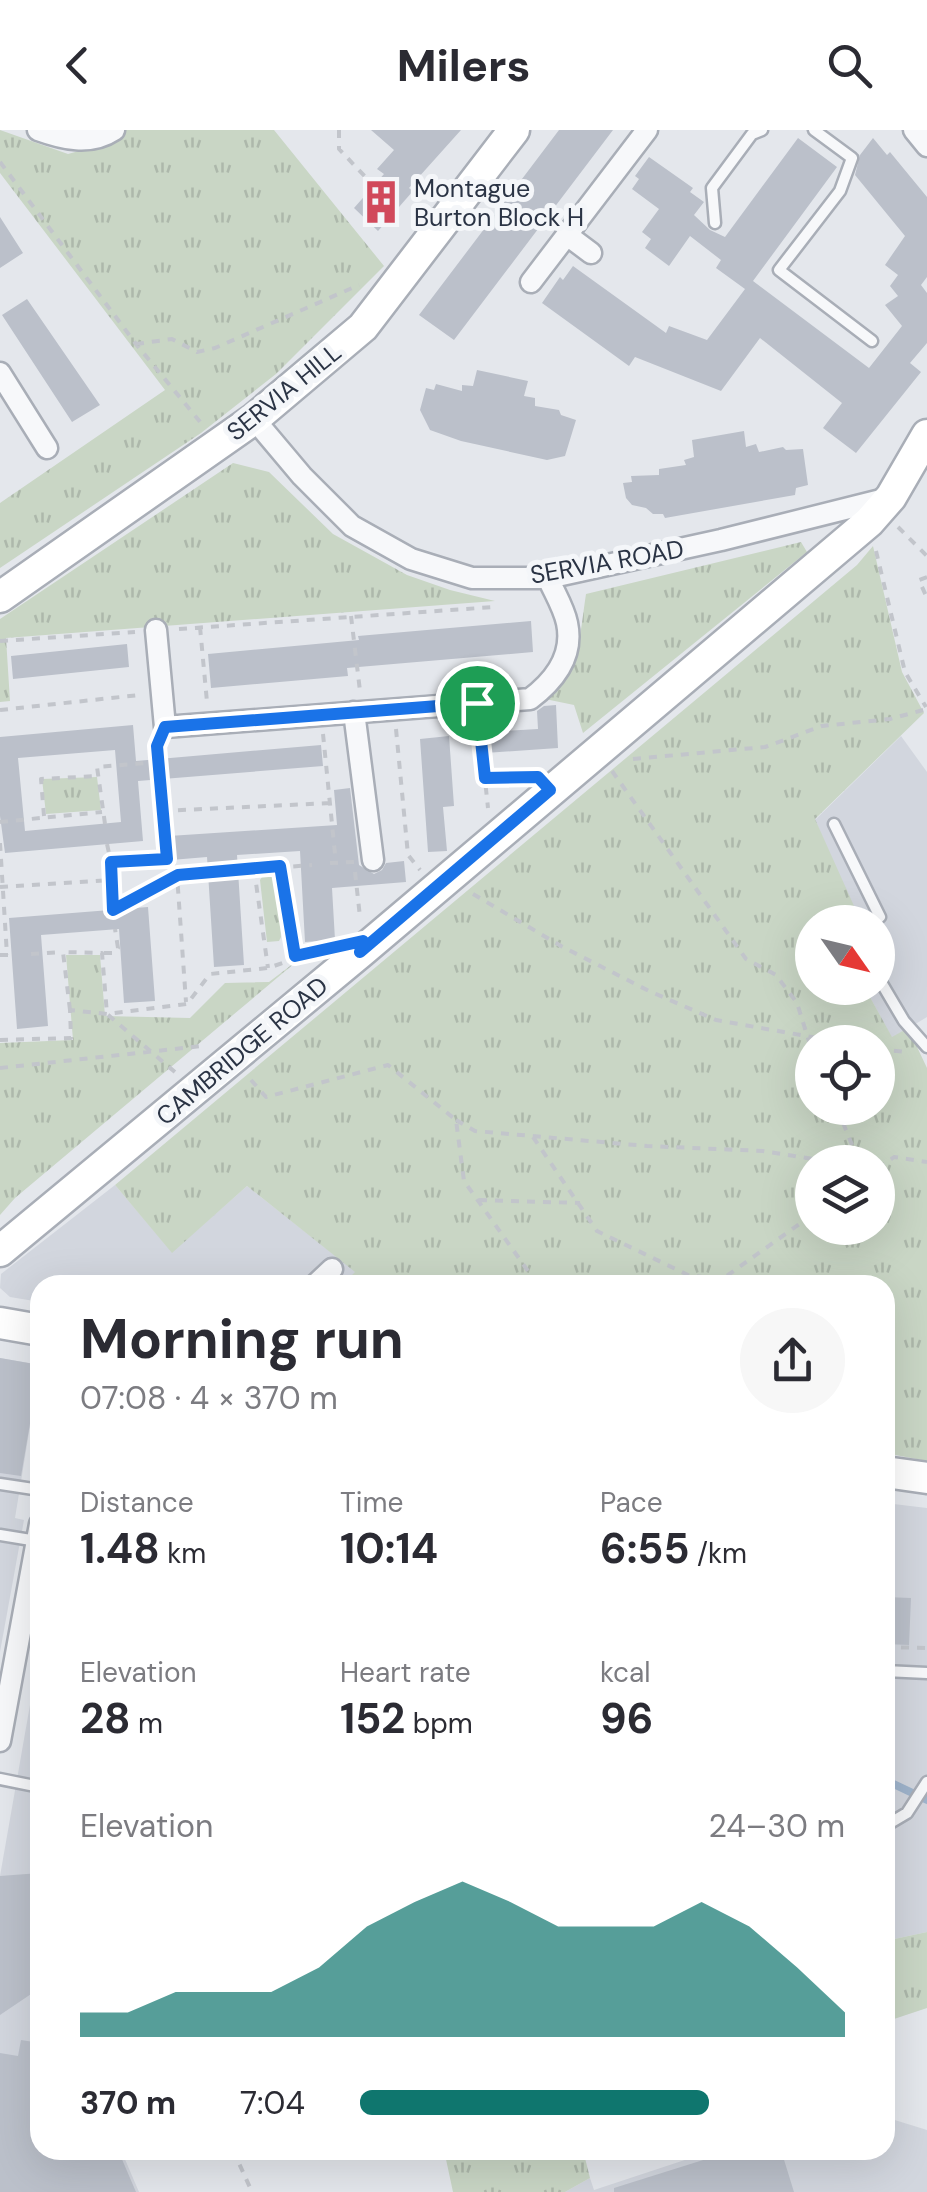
<!DOCTYPE html>
<html lang="en">
<head>
<meta charset="utf-8">
<style>
  body { margin:0; font-family:"DM Sans",sans-serif; background:#f7f7f7; color:#2b2b33; height:100vh; display:flex; flex-direction:column; font-size:38px; white-space:nowrap }
  * { box-sizing:border-box; margin:0 }
  p { font-size:32px; color:#7c7c81 }
  .icon { flex:none; width:55px; height:55px; fill:none; stroke:currentColor; stroke-width:2; stroke-linecap:round; stroke-linejoin:round }
  .map { position:relative; flex:1; overflow:hidden }
  .sheet { position:absolute; left:30px; top:1145px; width:865px; height:885px; display:flex; flex-direction:column; background:#fff; border-radius:30px; box-shadow:0 10px 40px #0002 }
  .sheet>* { flex:none }
  .needle { width:65px; rotate:124deg }
  .fabs { position:absolute; left:795px; top:775px; display:grid; gap:20px }
  .fabs a { display:grid; place-items:center; width:100px; height:100px; border-radius:50%; background:#fff; box-shadow:0 10px 40px #0002; font-size:50px }
  .pin { position:absolute; display:grid; place-items:center; width:85px; height:85px; color:#fff; margin:-42px; border:5px solid #fff; border-radius:50%; box-shadow:0 2px 10px #0007 }
  .round { display:grid; place-items:center; flex:none; width:105px; height:105px; border-radius:52px; background:#f7f7f7 }
  .summary { display:flex; align-items:center; justify-content:space-between; height:170px; padding:0 50px }
  h1 { font-size:55px; font-weight:700; line-height:75px }
  .metrics { display:grid; grid-template-columns:repeat(3,1fr); gap:15px; height:170px; padding:10px 50px }
  .metrics div { display:grid; align-content:center }
  .metrics b { font-size:42px; font-weight:700 }
  .metrics small { font-size:28px; font-weight:400 }
  .metrics p { font-size:28px }
  .chart { height:280px; padding:20px 50px }
  .chart p { display:flex; justify-content:space-between }
  .chart svg { width:100%; height:180px; margin-top:10px; fill:#0f766e; opacity:.7 }
  ul { padding:0 50px; list-style:none; font-size:32px }
  li { display:grid; grid-template-columns:160px 120px 1fr; align-items:center; height:75px }
  li i { height:25px; border-radius:12px; background:#0f766e }
  header { display:flex; justify-content:space-between; align-items:center; height:130px; padding:0 50px; background:#fff; font-size:45px; font-weight:700 }
  .map>svg:first-child { display:block }
  .built { fill:#d2d6de }
  .grass { fill:url(#grass-tufts); fill-rule:evenodd }
  .lines { fill:none; stroke-linecap:round; stroke-linejoin:round }
  .stream { stroke:#9fb4cc; stroke-width:8 }
  .building { fill:#bbc0ca; fill-rule:evenodd }
  .lane-casing { stroke:#a9aeb7; stroke-width:15 }
  .street-casing { stroke:#a9aeb7; stroke-width:25 }
  .secondary-casing { stroke:#a9aeb7; stroke-width:35 }
  .path { stroke:#c2c5cb; stroke-width:4; stroke-dasharray:8 8; stroke-linecap:butt }
  .lane { stroke:#f7f8fa; stroke-width:10 }
  .street { stroke:#f7f8fa; stroke-width:20 }
  .secondary { stroke:#fff; stroke-width:30 }
  .route-casing { stroke:#fff; stroke-width:20 }
  .route { stroke:#1a73e8; stroke-width:12 }
  .labels { text-anchor:middle; dominant-baseline:central; stroke-width:10; stroke-linejoin:round; paint-order:stroke }
  .poi-label { font-size:25px; fill:#2b3445; stroke:#f4f6f9; text-anchor:start }
  .street-label { font-size:25px; fill:#2b3445; stroke:#f4f6f9 }
</style>
</head>
<body>
<header><svg class="icon" aria-label="back" viewBox="0 0 24 24"><path d="M15 5l-7 7 7 7"/></svg>Milers<svg class="icon" aria-label="search" viewBox="0 0 24 24"><circle cx="10" cy="10" r="6"/><path d="M15 15l6 6"/></svg></header>
<div class="map">
<svg width="927" height="2062" viewBox="0 0 927 2062">
  <defs>
    <pattern id="grass-tufts" width="24" height="20" patternUnits="userSpaceOnUse" patternTransform="scale(2.5)"><rect width="24" height="20" fill="#c9d6c5"/><path d="M3 7l-1-3M5 7V3M7 7l1-3M15 17l-1-3M17 17v-4M19 17l1-3" fill="none" stroke="#adb8ab"/></pattern>
  </defs>
  <rect width="100%" height="100%" fill="#e4e7ec"/>
  <path class="built" d="M 901,606 L 927,642 L 927,887 L 892,908 L 865,858 L 878,858 L 878,792 L 849,792 L 858,788 L 815,690 Z
    M 115,1055 L 172,1122 L 247,1056 L 356,1142 L 342,1155 L 40,1155 L 40,1172 L 10,1167 L 0,1158 L 1,1144 Z
    M 0,1228 L 40,1235 L 15,1388 L 24,1390 L 0,1522 Z
    M 885,1373 L 927,1378 L 927,1802 L 885,1811 Z
    M 40,1518 L 40,2020 L 121,2020 L 139,2062 L 0,2062 L 0,1746 Z
    M 885,1987 L 927,2000 L 927,2062 L 565,2062 L 590,2048 L 594,2060 L 715,2020 L 885,2020 Z"/>
  <path class="grass" d="M 0,0 L 68,24 L 111,12 L 126,0 L 274,0 L 384,136 L 276,244 L 201,303 L 0,438 L 0,373 L 165,260 L 0,43 Z
    M 233,333 L 269,342 L 333,404 L 407,445 L 450,460 L 495,471 L 6,508 L 10,571 L 0,572 L 0,489 Z
    M 801,412 L 807,422 L 583,603 L 574,575 L 545,569 C 581,537 579,509 586,464 Z
    M 873,416 L 902,542 L 924,583 L 815,689 L 859,787 L 849,792 L 812,792 L 812,858 L 865,858 L 892,907 L 908,898 L 927,938 L 927,1331 L 885,1323 L 885,1155 L 342,1155 L 355,1142 L 247,1056 L 172,1123 L 115,1055 L 857,435 ZM 812,912 L 878,912 L 878,978 L 812,978 ZM 812,1032 L 878,1032 L 878,1098 L 812,1098 Z
    M 97,647 L 101,680 L 46,684 L 42,649 Z
    M 264,744 L 277,749 L 281,807 L 279,811 L 267,812 L 260,750 Z
    M 66,825 L 100,825 L 105,886 L 190,888 L 225,853 L 269,852 L 302,827 L 15,1068 L 0,1085 L 0,913 L 73,910 Z
    M 927,1802 L 927,1878 L 885,1892 L 885,1811 Z
    M 444,2020 L 583,2020 L 590,2048 L 565,2062 L 453,2062 Z"/>
  <g class="lines">
    <path class="stream" d="M 885,1650 L 927,1670"/>
  </g>
  <path class="building" d="M 371,0 L 461,0 L 409,58 L 413,61 L 378,101 L 354,78 L 384,44 L 377,39 L 394,20 Z
    M 559,0 L 613,0 L 454,210 L 419,185 Z
    M 798,8 L 837,37 L 753,151 L 869,238 L 902,196 L 885,175 L 898,166 L 890,156 L 898,145 L 885,135 L 905,106 L 855,45 L 860,25 L 873,8 L 887,25 L 890,22 L 927,67 L 927,147 L 921,155 L 927,163 L 927,213 L 910,233 L 921,242 L 856,323 L 823,298 L 842,273 L 760,208 L 721,261 L 635,227 L 629,236 L 542,173 L 560,147 L 563,150 L 573,136 L 666,203 L 669,196 L 707,210 L 745,159 L 716,138 L 721,130 L 690,106 L 669,136 L 645,118 L 651,109 L 642,102 L 659,79 L 632,59 L 639,49 L 635,46 L 649,27 L 693,58 L 690,62 L 704,72 L 694,85 L 710,100 L 725,107 Z
    M 0,87 L 23,123 L 0,138 Z
    M 27,169 L 100,275 L 72,292 L 2,185 Z
    M 477,240 L 528,251 L 524,266 L 535,268 L 535,276 L 559,280 L 561,285 L 576,290 L 565,326 L 547,330 L 461,311 L 430,300 L 420,280 L 426,258 L 434,260 L 436,254 L 462,261 L 462,255 L 473,256 Z
    M 744,301 L 746,317 L 756,314 L 759,322 L 783,317 L 786,320 L 803,319 L 808,355 L 796,358 L 795,365 L 665,388 L 663,384 L 653,384 L 646,378 L 632,375 L 626,368 L 623,353 L 632,352 L 631,346 L 659,345 L 659,339 L 686,335 L 684,330 L 694,327 L 692,310 Z
    M 531,491 L 533,522 L 347,538 L 348,546 L 211,558 L 208,524 L 359,510 L 358,506 Z
    M 127,514 L 129,537 L 13,549 L 11,526 Z
    M 556,575 L 558,618 L 485,623 L 484,602 L 538,599 L 537,581 L 544,576 Z
    M 133,595 L 136,631 L 321,615 L 323,636 L 138,651 L 143,711 L 5,723 L 0,686 L 0,607 ZM 115,620 L 121,692 L 25,701 L 18,628 Z
    M 449,606 L 454,676 L 443,677 L 447,721 L 428,722 L 420,609 Z
    M 350,658 L 359,735 L 374,744 L 382,740 L 386,733 L 404,731 L 406,752 L 332,758 L 335,810 L 305,812 L 300,721 L 237,725 L 244,835 L 214,837 L 207,727 L 171,730 L 169,706 L 337,695 L 334,660 Z
    M 148,777 L 155,871 L 124,873 L 119,799 L 41,805 L 48,896 L 17,899 L 9,788 Z
    M 0,1228 L 40,1235 L 21,1346 L 0,1343 Z
    M 885,1467 L 911,1468 L 909,1515 L 885,1514 Z
    M 40,1743 L 40,1858 L 0,1885 L 0,1746 Z
    M 21,1910 L 40,1913 L 40,2020 L 118,2020 L 136,2062 L 0,2062 L 0,1923 L 18,1926 Z
    M 735,2020 L 781,2020 L 794,2062 L 614,2062 L 614,2058 Z"/>
  <g class="lines">
    <g class="lane-casing">
      <path id="lane" d="M 814,0 L 852,28 L 840,61 L 779,140 L 872,211
        M 715,93 L 712,58 L 752,4 L 762,0
        M 834,694 L 880,787 L 872,792
        M 878,847 L 904,891 L 927,917
        M 0,1354 L 40,1360
        M 0,1405 L 37,1411
        M 885,1541 L 927,1543
        M 0,1649 L 40,1657
        M 885,1696 L 907,1683 L 927,1652"/>
    </g>
    <g class="street-casing">
      <path id="street" d="M 38,0 C 63,9 90,16 114,0
        M 914,0 L 927,16
        M 567,105 L 591,123
        M 531,152 L 647,0
        M 0,243 L 47,318
        M 254,289 L 302,346 L 352,396 L 411,429 L 472,448 L 548,448 L 721,410 L 889,368
        M 156,500 L 165,597 L 530,569 C 554,551 574,526 567,493 C 564,478 554,462 548,448
        M 354,582 L 373,730
        M 315,1155 L 332,1139
        M 0,1611 L 40,1394"/>
    </g>
    <g class="secondary-casing">
      <path id="secondary" d="M 0,467 L 254,289 L 363,197 L 514,0
        M 0,1121 L 361,822 L 869,392 L 891,367 L 927,305
        M 0,1193 L 40,1200
        M 885,1342 L 927,1348"/>
    </g>
    <path class="path" d="M 339,0 L 339,19 L 374,56
      M 0,32 L 136,214 L 201,293
      M 136,214 L 172,209 L 197,222 L 215,218 L 359,155
      M 898,397 L 927,426
      M 876,421 L 905,542 L 926,577
      M 927,447 L 919,450 L 927,468
      M 351,486 L 360,561
      M 200,497 L 207,572
      M 179,499 L 494,477
      M 0,511 L 135,502
      M 0,580 L 139,565
      M 479,593 L 488,678
      M 396,599 L 408,725 L 420,740
      M 323,604 L 336,734
      M 158,615 L 167,729 L 177,745 L 186,872
      M 633,629 L 765,617 L 822,596 L 890,589 L 927,579
      M 612,641 L 746,829 L 776,845 L 797,873 L 812,921
      M 485,648 L 525,647
      M 162,681 L 330,673
      M 44,686 L 41,649 L 98,646
      M 0,692 L 102,682
      M 105,694 L 97,637 L 158,632
      M 0,713 L 7,825
      M 107,714 L 111,732 L 113,780 L 177,745 L 312,735
      M 112,732 L 167,729
      M 330,733 L 354,732
      M 280,737 L 295,826
      M 254,739 L 268,838
      M 355,742 L 360,787
      M 0,757 L 111,750
      M 473,764 L 561,816 L 649,861 L 716,890 L 840,912
      M 104,823 L 113,823 L 118,818 L 115,799
      M 31,824 L 61,822
      M 0,825 L 11,825
      M 70,880 L 63,822 L 102,823 L 107,884 L 176,943
      M 0,910 L 71,908 L 70,880 L 107,884 L 187,874 L 210,844 L 268,838 L 321,820
      M 878,919 L 907,922
      M 0,938 L 202,916
      M 251,950 L 266,967 L 388,935 L 456,990 L 464,1051 L 538,1155
      M 837,978 L 859,1032
      M 456,990 L 475,1001 L 647,1016 L 763,1021 L 832,1032
      M 533,1007 L 597,1101 L 688,1145 L 723,1150
      M 878,1039 L 894,1027 L 927,1032
      M 479,1070 L 580,1073
      M 714,1155 L 812,1085
      M 885,1517 L 927,1518
      M 233,2020 L 252,2062"/>
    <use href="#lane" class="lane"/>
    <use href="#street" class="street"/>
    <use href="#secondary" class="secondary"/>
  </g>
  <g class="lines">
    <g class="route-casing">
      <path id="route" d="M 477,573 L 485,648 L 538,647 L 550,660 L 360,822 L 363,811 L 295,826 L 280,736 L 178,745 L 113,780 L 111,732 L 167,729 L 157,616 L 165,597 Z"/>
    </g>
    <use href="#route" class="route"/>
  </g>
  <defs>
    <g id="building-bare" transform="scale(3.45)"><path d="M-4-6H4V6H1V3H-1V6H-4ZM-2.5-4.3h1.7v1.8h-1.7ZM.8-4.3h1.7v1.8H.8ZM-2.5-1h1.7V.8h-1.7ZM.8-1h1.7V.8H.8Z" fill="#d1495b" stroke="#f4f6f9" stroke-width="2.5" paint-order="stroke"/></g>
  </defs>
  <g fill-rule="evenodd">
    <use href="#building-bare" x="381" y="72"/>
  </g>
  <g class="labels">
    <g class="poi-label">
      <text x="414" y="58">Montague<tspan x="414" dy="29">Burton Block H</tspan></text>
    </g>
    <g class="street-label">
      <text transform="translate(284 262) rotate(-39)">SERVIA HILL</text>
      <text transform="translate(607 432) rotate(-10)">SERVIA ROAD</text>
      <text transform="translate(242 921) rotate(-40)">CAMBRIDGE ROAD</text>
    </g>
  </g>
</svg>
<div class="fabs">
<a><svg class="needle" viewBox="-14 -14 28 28"><path d="M0-13l5 13h-10z" fill="#e53935"/><path d="M0 13l5-13h-10z" fill="#7c7c81"/></svg></a>
<a><svg class="icon" aria-label="locate" viewBox="0 0 24 24"><circle cx="12" cy="12" r="6"/><path d="M12 2v4M12 18v4M2 12h4M18 12h4"/></svg></a>
<a><svg class="icon" aria-label="layers" viewBox="0 0 24 24"><path d="M12 4l9 5-9 5-9-5zM3 14l9 5 9-5"/></svg></a>
</div>
<div class="pin" style="left:477px;top:573px;background:#1e9e55"><svg class="icon" aria-label="arrive" viewBox="0 0 24 24"><path d="M6 21V4h12l-3 4 3 4H6"/></svg></div>
<section class="sheet">
<div class="summary"><div><h1>Morning run</h1><p>07:08 · 4 × 370 m</p></div><a class="round"><svg class="icon" aria-label="share" viewBox="0 0 24 24"><path d="M12 15V3M7 8l5-5 5 5M5 13v7h14v-7"/></svg></a></div>
<div class="metrics">
<div><p>Distance</p><b>1.48<small> km</small></b></div>
<div><p>Time</p><b>10:14</b></div>
<div><p>Pace</p><b>6:55<small> /km</small></b></div>
</div>
<div class="metrics">
<div><p>Elevation</p><b>28<small> m</small></b></div>
<div><p>Heart rate</p><b>152<small> bpm</small></b></div>
<div><p>kcal</p><b>96</b></div>
</div>
<div class="chart"><p><span>Elevation</span>24–30 m</p>
<svg viewBox="0 0 160 44" preserveAspectRatio="none"><path d="M0 44V38L10 38L20 33L30 33L40 33L50 27L60 17L70 11L80 6L90 11L100 17L110 17L120 17L130 11L140 17L150 27L160 38V44z"/></svg>
</div>
<ul>
<li><b>370 m</b>7:04<i style="width:72%"></i></li>
</ul>
</section>
</div>
</body>
</html>
